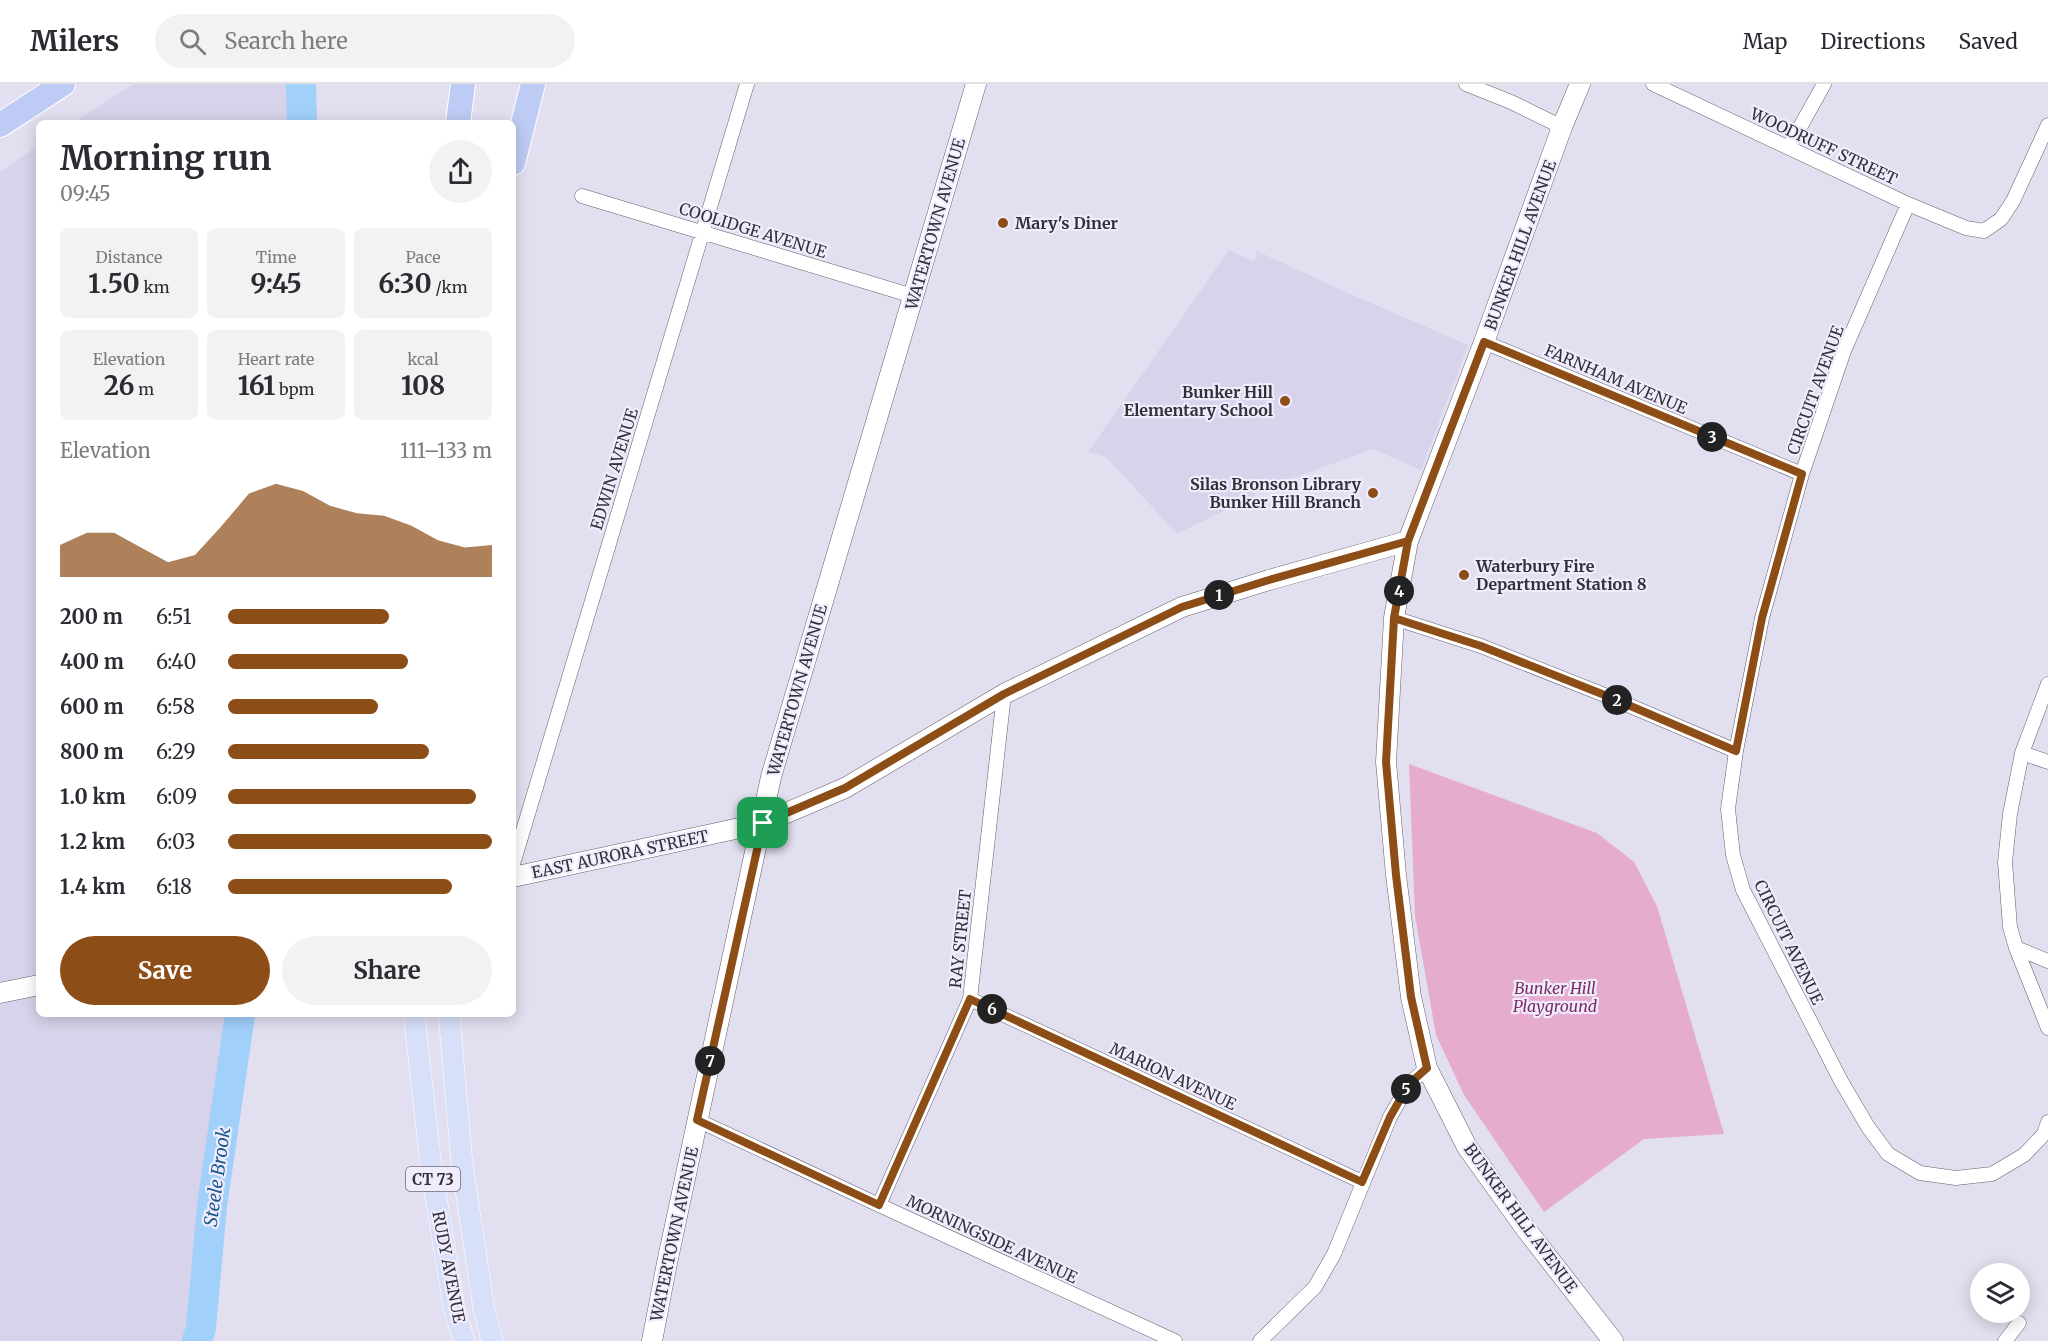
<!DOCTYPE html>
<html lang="en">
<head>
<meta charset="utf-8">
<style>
  body { margin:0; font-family:Merriweather,serif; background:#f2f2f3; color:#2b2b33; height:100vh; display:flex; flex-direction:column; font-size:22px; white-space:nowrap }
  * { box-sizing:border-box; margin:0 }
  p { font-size:20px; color:#7c7c81 }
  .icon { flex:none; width:33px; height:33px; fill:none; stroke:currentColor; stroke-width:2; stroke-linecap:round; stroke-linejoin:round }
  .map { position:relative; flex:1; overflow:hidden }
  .sheet { position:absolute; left:36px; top:36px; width:480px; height:897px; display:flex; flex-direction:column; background:#fff; border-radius:9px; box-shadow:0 3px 15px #0003 }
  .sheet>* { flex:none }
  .fabs { position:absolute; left:1970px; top:1179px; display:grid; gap:12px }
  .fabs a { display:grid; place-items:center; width:60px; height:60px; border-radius:50%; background:#fff; box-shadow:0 3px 15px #0003; font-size:30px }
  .pin { position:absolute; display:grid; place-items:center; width:51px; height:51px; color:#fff; margin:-26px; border-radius:12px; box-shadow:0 3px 9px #0006 }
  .km { position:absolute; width:30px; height:30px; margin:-15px; border-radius:50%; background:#222; color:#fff; font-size:16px; line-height:30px; text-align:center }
  .round { display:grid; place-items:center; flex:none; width:63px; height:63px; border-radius:32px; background:#f2f2f3 }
  .summary { display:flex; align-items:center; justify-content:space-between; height:102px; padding:0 24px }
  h1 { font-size:33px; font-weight:700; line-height:45px }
  .metrics { display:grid; grid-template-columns:repeat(3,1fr); gap:9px; height:102px; padding:6px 24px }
  .metrics div { display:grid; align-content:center; border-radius:9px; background:#f2f2f3; text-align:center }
  .metrics b { font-size:26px; font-weight:700 }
  .metrics small { font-size:16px; font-weight:400 }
  .metrics p { font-size:16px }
  .chart { height:168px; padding:12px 24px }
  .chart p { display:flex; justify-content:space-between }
  .chart svg { width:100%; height:108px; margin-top:6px; fill:#8d4d17; opacity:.7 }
  .button { display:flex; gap:12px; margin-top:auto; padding:12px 24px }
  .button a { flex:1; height:69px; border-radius:36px; background:#8d4d17; color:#fff; font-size:24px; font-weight:700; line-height:69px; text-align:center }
  .button a+a { background:#f2f2f3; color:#2b2b33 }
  ul { padding:0 24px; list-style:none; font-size:20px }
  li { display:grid; grid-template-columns:96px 72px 1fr; align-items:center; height:45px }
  li i { height:15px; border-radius:8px; background:#8d4d17 }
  header { display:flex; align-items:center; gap:36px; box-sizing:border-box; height:84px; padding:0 30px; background:#fff; border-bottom:2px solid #e1e1e2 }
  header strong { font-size:28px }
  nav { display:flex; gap:33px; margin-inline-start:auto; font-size:21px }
  .search { width:420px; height:54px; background:#f2f2f3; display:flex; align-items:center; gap:15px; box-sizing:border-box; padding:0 21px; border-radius:33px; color:#7c7c81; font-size:22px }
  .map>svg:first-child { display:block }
  .built { fill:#d7d3ea }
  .green { fill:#e6acce }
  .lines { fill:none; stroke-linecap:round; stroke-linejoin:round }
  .river { stroke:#a1d0fb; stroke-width:30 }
  .minor-casing { stroke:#63606f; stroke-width:15 }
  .secondary-casing { stroke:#63606f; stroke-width:21 }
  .primary-casing { stroke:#fff; stroke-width:22 }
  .motorway-casing { stroke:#fff; stroke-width:26 }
  .minor { stroke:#fff; stroke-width:14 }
  .secondary { stroke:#fff; stroke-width:20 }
  .primary { stroke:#d8e0f9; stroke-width:21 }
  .motorway { stroke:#beccf5; stroke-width:24 }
  .route-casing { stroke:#fff; stroke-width:12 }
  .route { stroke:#8d4d17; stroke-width:8 }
  .poi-dot { fill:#8d4d17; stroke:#f0ecfe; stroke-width:2 }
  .labels { text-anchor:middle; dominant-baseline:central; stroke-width:4.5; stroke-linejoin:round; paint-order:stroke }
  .shield { fill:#f0ecfe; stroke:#6b6973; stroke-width:1.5 }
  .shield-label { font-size:15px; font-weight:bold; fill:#323138 }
  .street-label { font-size:16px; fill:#323138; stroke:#f0ecfe }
  .poi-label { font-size:16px; font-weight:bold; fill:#323138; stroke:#f0ecfe; text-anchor:start }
  .park-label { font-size:16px; font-style:italic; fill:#7b2c61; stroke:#f0ecfe }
  .water-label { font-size:18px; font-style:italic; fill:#195a8a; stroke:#f0ecfe }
</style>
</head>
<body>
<header>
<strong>Milers</strong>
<div class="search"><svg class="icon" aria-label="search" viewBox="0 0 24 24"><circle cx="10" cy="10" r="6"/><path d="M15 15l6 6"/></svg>Search here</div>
<nav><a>Map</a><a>Directions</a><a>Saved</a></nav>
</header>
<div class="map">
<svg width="2048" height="1257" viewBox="0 0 2048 1257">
  <rect width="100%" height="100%" fill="#e2dff0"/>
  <path class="built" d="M 133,0 L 301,0 L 302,39 L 73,39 Z
    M 39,61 L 39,930 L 240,930 L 212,1122 L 201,1244 L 197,1257 L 0,1257 L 0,88 Z
    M 1229,166 L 1255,178 L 1257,167 L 1341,206 L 1468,261 L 1421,386 L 1373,365 L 1255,408 L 1255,412 L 1178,449 L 1168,440 L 1106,373 L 1088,368 Z"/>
  <path class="green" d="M 1409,680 L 1597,749 L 1634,778 L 1657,822 L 1724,1050 L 1644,1055 L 1544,1128 L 1464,1011 L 1436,951 L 1415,832 Z"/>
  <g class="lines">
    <path class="river" d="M 301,0 L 302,39
      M 197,1257 L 201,1244 L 212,1122 L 240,930"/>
    <g class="minor-casing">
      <path id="minor" d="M 1466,0 L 1511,18 L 1562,43
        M 1653,0 L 1908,120 L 1966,144 L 1984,147 L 2001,135 L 2013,117 L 2048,41
        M 1789,63 L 1824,0
        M 582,112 L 913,212
        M 1908,120 L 1844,267 L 1802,390 L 1762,534 L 1736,667 L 1728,725 L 1733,771 L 1743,806 L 1841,997 L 1868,1043 L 1888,1070 L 1920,1089 L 1956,1094 L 1992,1090 L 2024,1071 L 2044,1050 L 2048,1038
        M 1484,258 L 1802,390
        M 1394,534 L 1481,562 L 1607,612 L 1736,667
        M 2048,600 L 2022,669 L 2010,730 L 2005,778 L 2010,843 L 2016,864 L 2048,944
        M 2022,669 L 2048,678
        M 513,780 L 747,0
        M 2016,864 L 2048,877
        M 970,915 L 1362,1098
        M 697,1036 L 879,1121 L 1175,1257
        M 879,1121 L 970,915 L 1004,610
        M 1260,1257 L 1315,1203 L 1334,1170 L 1390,1033 L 1409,1000 L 1427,984
        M 2005,1257 L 2019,1239"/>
    </g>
    <g class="secondary-casing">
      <path id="secondary" d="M 1580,0 L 1562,43 L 1484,258 L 1408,457 L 1394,534 L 1386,678 L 1396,791 L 1411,913 L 1427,984 L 1467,1063 L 1525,1144 L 1613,1257
        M 513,793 L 763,739 L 845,704 L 1004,610 L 1182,523 L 1269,496 L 1408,457
        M 0,909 L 39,901
        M 652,1257 L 667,1179 L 771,693 L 976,0"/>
    </g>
    <g class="primary-casing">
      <path id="primary" d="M 414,930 L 431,1082 L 454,1224 L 464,1257
        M 449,930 L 462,1080 L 484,1225 L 492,1257"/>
    </g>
    <g class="motorway-casing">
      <path id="motorway" d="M 458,39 L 463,0
        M 0,41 L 63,0
        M 513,79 L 533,0"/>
    </g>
    <use href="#minor" class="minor"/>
    <use href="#secondary" class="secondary"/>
    <use href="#primary" class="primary"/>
    <use href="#motorway" class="motorway"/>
  </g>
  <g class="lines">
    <g class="route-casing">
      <path id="route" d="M 763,739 L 845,704 L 1004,610 L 1182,523 L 1269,496 L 1408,457 L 1394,534 L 1481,562 L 1607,612 L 1736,667 L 1762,534 L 1802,390 L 1484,258 L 1408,457 L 1394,534 L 1386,678 L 1396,791 L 1411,913 L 1427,984 L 1409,1000 L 1390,1033 L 1362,1098 L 970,915 L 879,1121 L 697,1036 L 763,739"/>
    </g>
    <use href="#route" class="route"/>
  </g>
  <g class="poi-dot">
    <circle cx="1003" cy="139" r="6"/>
    <circle cx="1285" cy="317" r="6"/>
    <circle cx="1373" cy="409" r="6"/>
    <circle cx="1464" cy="491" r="6"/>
  </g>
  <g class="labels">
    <rect class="shield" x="406" y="1083" width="54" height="24" rx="4.5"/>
    <g class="shield-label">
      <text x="433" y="1095">CT 73</text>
    </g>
    <g class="street-label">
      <text transform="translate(1824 62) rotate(25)">WOODRUFF STREET</text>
      <text transform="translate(935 140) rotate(-74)">WATERTOWN AVENUE</text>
      <text transform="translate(753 146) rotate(17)">COOLIDGE AVENUE</text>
      <text transform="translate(1520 161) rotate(-70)">BUNKER HILL AVENUE</text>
      <text transform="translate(1616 295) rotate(23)">FARNHAM AVENUE</text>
      <text transform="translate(1815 306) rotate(-70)">CIRCUIT AVENUE</text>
      <text transform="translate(614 385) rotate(-73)">EDWIN AVENUE</text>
      <text transform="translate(797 606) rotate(-74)">WATERTOWN AVENUE</text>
      <text transform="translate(620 770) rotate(-12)">EAST AURORA STREET</text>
      <text transform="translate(960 855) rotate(-84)">RAY STREET</text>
      <text transform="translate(1789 858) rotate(64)">CIRCUIT AVENUE</text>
      <text transform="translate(1173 992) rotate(25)">MARION AVENUE</text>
      <text transform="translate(1521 1134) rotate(54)">BUNKER HILL AVENUE</text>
      <text transform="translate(674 1150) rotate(-78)">WATERTOWN AVENUE</text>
      <text transform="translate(992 1155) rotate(25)">MORNINGSIDE AVENUE</text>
      <text transform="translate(449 1183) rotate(79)">RUDY AVENUE</text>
    </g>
    <g class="poi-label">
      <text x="1015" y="139">Mary's Diner</text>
      <text x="1273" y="308" text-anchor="end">Bunker Hill<tspan x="1273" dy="18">Elementary School</tspan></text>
      <text x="1361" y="400" text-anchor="end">Silas Bronson Library<tspan x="1361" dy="18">Bunker Hill Branch</tspan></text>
      <text x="1476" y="482">Waterbury Fire<tspan x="1476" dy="18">Department Station 8</tspan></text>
    </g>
    <g class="park-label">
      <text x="1555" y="904">Bunker Hill<tspan x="1555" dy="18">Playground</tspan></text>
    </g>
    <g class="water-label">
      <text transform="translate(217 1093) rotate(-82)">Steele Brook</text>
    </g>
  </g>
</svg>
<div class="fabs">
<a><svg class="icon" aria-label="layers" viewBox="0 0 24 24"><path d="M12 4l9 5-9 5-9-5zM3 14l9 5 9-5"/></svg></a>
</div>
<div class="pin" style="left:763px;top:739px;background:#1e9e55"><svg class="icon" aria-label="arrive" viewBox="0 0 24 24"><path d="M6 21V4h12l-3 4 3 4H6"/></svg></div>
<b class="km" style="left:1219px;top:511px">1</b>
<b class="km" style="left:1617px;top:616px">2</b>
<b class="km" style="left:1712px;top:353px">3</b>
<b class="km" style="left:1399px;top:507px">4</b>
<b class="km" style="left:1406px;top:1005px">5</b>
<b class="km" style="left:992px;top:925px">6</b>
<b class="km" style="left:710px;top:977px">7</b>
<section class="sheet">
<div class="summary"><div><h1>Morning run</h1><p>09:45</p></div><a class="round"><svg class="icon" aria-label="share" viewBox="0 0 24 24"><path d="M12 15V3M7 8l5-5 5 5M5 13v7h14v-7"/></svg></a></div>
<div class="metrics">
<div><p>Distance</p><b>1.50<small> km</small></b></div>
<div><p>Time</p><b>9:45</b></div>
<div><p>Pace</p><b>6:30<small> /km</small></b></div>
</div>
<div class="metrics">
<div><p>Elevation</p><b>26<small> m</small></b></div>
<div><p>Heart rate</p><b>161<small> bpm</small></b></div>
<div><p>kcal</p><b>108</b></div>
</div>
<div class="chart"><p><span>Elevation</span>111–133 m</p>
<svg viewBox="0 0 160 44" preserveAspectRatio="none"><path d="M0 44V31L10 26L20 26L30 32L40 38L50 35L60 23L70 10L80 6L90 9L100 15L110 18L120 19L130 23L140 29L150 32L160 31V44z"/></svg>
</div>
<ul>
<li><b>200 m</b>6:51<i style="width:61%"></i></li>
<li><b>400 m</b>6:40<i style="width:68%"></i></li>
<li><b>600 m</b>6:58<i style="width:57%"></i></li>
<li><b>800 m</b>6:29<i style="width:76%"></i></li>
<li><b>1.0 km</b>6:09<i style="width:94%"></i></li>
<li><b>1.2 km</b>6:03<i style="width:100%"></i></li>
<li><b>1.4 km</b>6:18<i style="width:85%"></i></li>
</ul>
<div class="button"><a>Save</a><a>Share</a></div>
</section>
</div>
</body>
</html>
